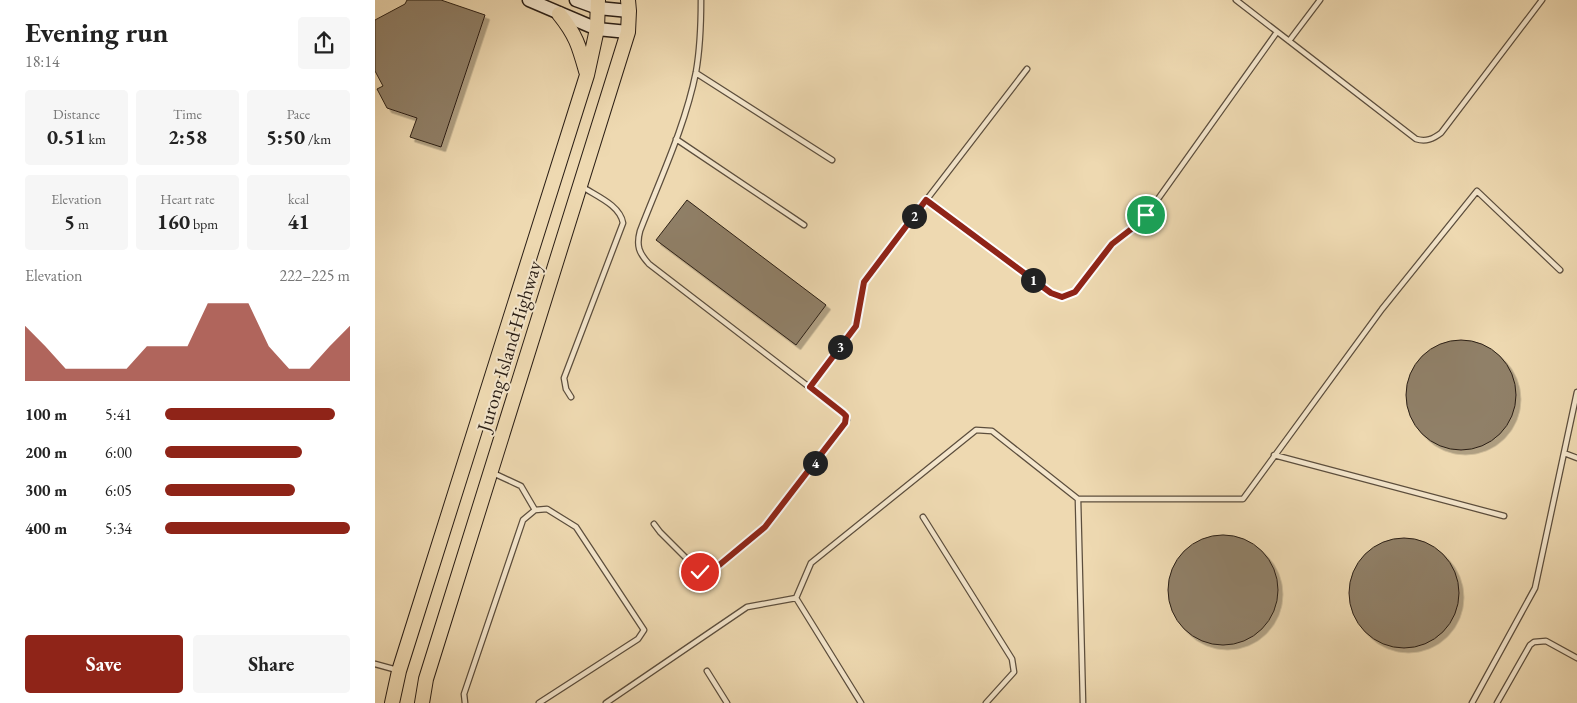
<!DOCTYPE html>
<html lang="en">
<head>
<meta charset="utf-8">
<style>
  body { margin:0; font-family:"EB Garamond",serif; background:#f6f6f6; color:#222; height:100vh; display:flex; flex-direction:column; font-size:19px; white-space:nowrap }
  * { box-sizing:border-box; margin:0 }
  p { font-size:16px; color:#767676 }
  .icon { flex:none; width:28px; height:28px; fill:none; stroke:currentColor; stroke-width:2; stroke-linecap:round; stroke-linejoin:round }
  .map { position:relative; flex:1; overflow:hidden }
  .side { display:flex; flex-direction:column; background:#fff; width:375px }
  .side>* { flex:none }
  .pin { position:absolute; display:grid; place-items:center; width:42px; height:42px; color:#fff; margin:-21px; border:2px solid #fff; border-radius:50%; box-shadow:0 1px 5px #0007 }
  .km { position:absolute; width:25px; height:25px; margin:-12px; border-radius:50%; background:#222; color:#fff; font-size:14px; line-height:25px; text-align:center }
  .round { display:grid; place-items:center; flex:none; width:52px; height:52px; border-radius:5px; background:#f6f6f6 }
  .summary { display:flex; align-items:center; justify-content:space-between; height:85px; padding:0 25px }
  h1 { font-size:28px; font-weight:700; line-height:38px }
  .metrics { display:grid; grid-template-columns:repeat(3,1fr); gap:8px; height:85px; padding:5px 25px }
  .metrics div { display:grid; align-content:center; border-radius:5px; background:#f6f6f6; text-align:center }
  .metrics b { font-size:21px; font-weight:700 }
  .metrics small { font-size:14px; font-weight:400 }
  .metrics p { font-size:14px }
  .chart { height:140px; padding:10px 25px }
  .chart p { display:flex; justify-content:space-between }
  .chart svg { width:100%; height:90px; margin-top:5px; fill:#8f2418; opacity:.7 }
  .button { display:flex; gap:10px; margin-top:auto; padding:10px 25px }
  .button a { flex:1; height:58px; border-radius:5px; background:#8f2418; color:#fff; font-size:20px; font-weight:700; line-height:58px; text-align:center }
  .button a+a { background:#f6f6f6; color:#222 }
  ul { padding:0 25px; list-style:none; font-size:16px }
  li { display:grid; grid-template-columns:80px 60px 1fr; align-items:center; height:38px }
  li i { height:12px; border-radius:6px; background:#8f2418 }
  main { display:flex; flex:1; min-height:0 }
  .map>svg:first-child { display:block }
  .building { fill:#908067; stroke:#2b1f16; filter:url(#shadow) }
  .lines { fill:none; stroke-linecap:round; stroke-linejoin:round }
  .lane-casing { stroke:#5c4e3d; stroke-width:7 }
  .secondary-casing { stroke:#2b1f16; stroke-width:15 }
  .primary-casing { stroke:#2b1f16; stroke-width:16 }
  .lane { stroke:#f4e6cc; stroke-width:4.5 }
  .secondary { stroke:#f4e6cc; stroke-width:12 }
  .primary { stroke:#eed9b1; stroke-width:14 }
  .route-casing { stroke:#fff; stroke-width:10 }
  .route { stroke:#8f2418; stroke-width:6 }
  .labels { text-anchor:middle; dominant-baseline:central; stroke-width:4; stroke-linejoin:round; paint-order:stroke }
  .street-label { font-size:20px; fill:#2b1f16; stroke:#f4e6cc }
</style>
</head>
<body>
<main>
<section class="side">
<div class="summary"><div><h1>Evening run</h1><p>18:14</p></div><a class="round"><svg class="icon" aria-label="share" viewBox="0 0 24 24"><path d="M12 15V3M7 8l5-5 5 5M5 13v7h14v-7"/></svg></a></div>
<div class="metrics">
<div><p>Distance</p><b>0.51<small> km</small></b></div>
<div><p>Time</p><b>2:58</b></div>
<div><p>Pace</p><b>5:50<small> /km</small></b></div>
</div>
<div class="metrics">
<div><p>Elevation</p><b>5<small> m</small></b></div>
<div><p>Heart rate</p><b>160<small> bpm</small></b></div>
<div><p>kcal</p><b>41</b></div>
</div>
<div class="chart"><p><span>Elevation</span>222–225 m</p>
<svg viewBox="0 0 160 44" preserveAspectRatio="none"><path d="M0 44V17L10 27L20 38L30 38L40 38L50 38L60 27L70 27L80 27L90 6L100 6L110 6L120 27L130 38L140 38L150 27L160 17V44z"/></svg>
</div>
<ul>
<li><b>100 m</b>5:41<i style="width:92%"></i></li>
<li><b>200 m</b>6:00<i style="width:74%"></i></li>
<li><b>300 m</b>6:05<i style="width:70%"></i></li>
<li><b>400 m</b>5:34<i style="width:100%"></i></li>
</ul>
<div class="button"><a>Save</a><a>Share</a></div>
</section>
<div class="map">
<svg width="1202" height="703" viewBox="0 0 1202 703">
  <defs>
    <filter id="shadow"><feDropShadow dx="4.5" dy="4.5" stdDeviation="0" flood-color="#0004"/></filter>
  </defs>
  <rect width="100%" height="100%" fill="#eed9b1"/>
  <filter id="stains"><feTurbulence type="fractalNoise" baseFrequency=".004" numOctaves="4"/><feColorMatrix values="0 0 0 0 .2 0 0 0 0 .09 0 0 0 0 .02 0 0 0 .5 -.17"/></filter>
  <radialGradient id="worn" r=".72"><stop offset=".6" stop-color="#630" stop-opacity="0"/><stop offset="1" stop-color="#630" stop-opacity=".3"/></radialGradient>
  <path class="building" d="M 32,0 L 66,0 L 110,15 L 66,147 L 35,137 L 42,118 L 12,108 L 2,89 L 8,86 L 0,71 L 0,20 L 30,4 Z
    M 312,200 L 451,305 L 421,345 L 281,240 Z
    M1031 395a55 55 0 1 1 110 0a55 55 0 1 1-110 0Z
    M793 590a55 55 0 1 1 110 0a55 55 0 1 1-110 0Z
    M974 593a55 55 0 1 1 110 0a55 55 0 1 1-110 0Z"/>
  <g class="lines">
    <g class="lane-casing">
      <path id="lane" d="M 861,0 L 1041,139 C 1051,142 1058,139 1066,133 L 1167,0
        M 914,41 L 945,0
        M 321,73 L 457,160
        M 301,139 L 429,225
        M 551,200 L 676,293 C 685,297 691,297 700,292 L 737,244 L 768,220 L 902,32
        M 435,387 L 481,326 L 487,292 L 489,282 L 496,272 L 652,69
        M 196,397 L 191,389 L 189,378 L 248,223 C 245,205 221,196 206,186
        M 1189,453 L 1202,458
        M 899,455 L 1129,516
        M 118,473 L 146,486 L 160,510
        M 703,499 L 708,703
        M 548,517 L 637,659 L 639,672 L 611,703
        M 279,524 L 285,532 L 325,572 L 332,573 L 337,571 L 390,527 L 398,517 L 472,420 L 468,413 L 274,264 C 264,253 261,246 265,231 C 285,179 310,127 321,72 C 325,49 326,24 326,0
        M 421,598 L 436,563 L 601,430 L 617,431 L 703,499 L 868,499 L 1007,309 L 1102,191 L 1185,270
        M 421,598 L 486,703
        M 0,664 L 22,670
        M 332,671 L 352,703
        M 90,703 L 89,694 L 148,520 L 160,510 L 172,509 L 201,527 L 269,630 L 263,639 L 164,703
        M 231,703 L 372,607 L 421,598
        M 1097,703 L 1160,588 L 1202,392
        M 1122,703 L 1155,645 L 1159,642 L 1171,641 L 1202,658"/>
    </g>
    <g class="secondary-casing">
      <path id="secondary" d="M 154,0 L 222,29 L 253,32
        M 201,0 L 223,8 L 254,11"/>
    </g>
    <g class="primary-casing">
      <path id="primary" d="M 184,14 C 201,35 204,46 211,71
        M 17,703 L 24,671 L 212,75 L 222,29 L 223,0
        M 47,703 L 51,679 L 253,32 L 254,11 L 253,0"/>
    </g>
    <use href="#lane" class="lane"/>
    <use href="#secondary" class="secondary"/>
    <use href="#primary" class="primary"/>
  </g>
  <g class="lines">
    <g class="route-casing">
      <path id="route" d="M 325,572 L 332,573 L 337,571 L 390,527 L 470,423 L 471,416 L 468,413 L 435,387 L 481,326 L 489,282 L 551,200 L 676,293 L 687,297 L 700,292 L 737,244 L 768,220 L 771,215"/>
    </g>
    <use href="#route" class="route"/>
  </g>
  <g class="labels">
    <g class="street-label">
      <text transform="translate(134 346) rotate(-73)">Jurong Island Highway</text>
    </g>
  </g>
  <rect width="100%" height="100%" filter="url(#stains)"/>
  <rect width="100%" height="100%" fill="url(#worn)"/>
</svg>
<div class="pin" style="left:771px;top:215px;background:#1e9e55"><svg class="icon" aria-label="arrive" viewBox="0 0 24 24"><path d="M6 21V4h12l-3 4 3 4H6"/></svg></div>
<div class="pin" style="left:325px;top:572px;background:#d93025"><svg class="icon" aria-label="check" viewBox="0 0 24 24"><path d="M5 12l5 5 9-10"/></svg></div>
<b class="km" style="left:658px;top:280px">1</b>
<b class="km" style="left:539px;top:216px">2</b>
<b class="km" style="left:465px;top:347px">3</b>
<b class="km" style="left:440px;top:463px">4</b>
</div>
</main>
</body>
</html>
